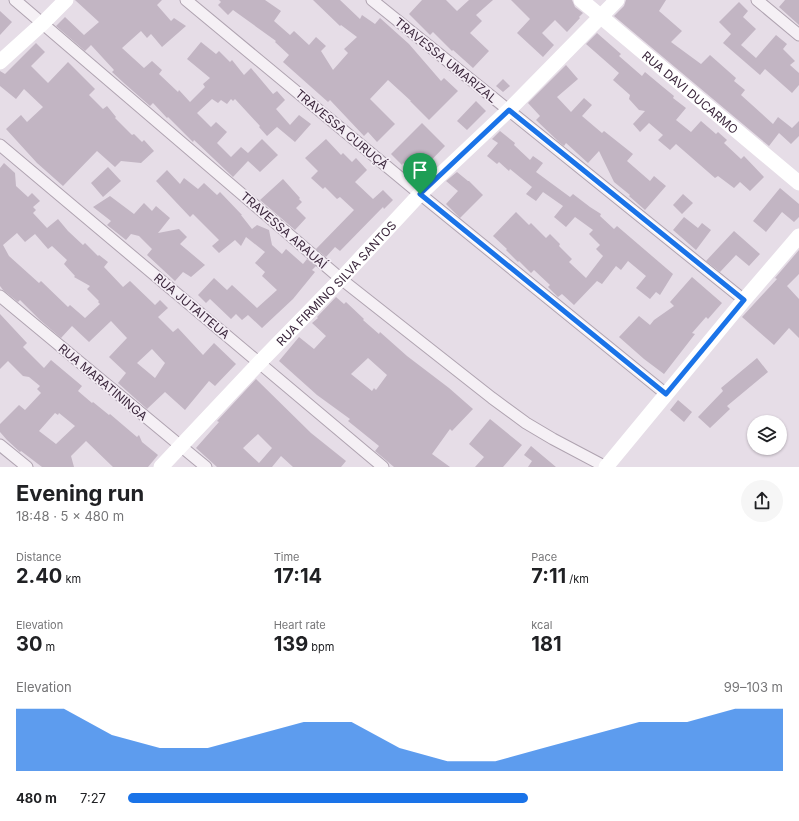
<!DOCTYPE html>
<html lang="en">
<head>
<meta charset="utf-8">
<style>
  body { margin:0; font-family:Inter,sans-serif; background:#f6f6f6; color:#202124; height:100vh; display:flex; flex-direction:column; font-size:15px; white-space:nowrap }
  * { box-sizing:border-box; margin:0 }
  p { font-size:13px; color:#757577 }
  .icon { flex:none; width:22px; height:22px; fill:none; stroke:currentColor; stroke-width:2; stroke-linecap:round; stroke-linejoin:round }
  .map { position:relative; height:467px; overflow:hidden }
  .sheet { display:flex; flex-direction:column; background:#fff; flex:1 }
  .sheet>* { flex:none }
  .controls { position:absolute; left:747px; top:415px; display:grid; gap:8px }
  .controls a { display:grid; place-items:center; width:40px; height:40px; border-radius:50%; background:#fff; box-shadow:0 1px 3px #0004; font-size:20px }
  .pin { position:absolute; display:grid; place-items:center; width:34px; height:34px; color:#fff; margin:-41px -17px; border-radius:50% 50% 50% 0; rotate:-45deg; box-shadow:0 0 4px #0007 }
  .pin .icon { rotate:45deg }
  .round { display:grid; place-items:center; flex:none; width:42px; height:42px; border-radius:21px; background:#f6f6f6 }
  .overview { display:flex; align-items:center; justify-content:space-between; height:68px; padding:0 16px }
  h1 { font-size:22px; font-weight:700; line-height:30px }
  .stats { display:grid; grid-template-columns:repeat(3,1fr); gap:6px; height:68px; padding:4px 16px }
  .stats div { display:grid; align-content:center }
  .stats b { font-size:20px; font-weight:700 }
  .stats small { font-size:11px; font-weight:400 }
  .stats p { font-size:11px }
  .chart { height:112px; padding:8px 16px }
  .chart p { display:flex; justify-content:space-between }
  .chart svg { width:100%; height:72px; margin-top:4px; fill:#1a73e8; opacity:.7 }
  ul { padding:0 16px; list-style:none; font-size:13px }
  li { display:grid; grid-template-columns:64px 48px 1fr; align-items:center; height:30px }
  li i { height:10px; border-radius:5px; background:#1a73e8 }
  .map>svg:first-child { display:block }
  .building { fill:#c2b5c3; fill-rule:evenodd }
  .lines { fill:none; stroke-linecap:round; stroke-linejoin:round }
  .street-casing { stroke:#afa3b0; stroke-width:13 }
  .street { stroke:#f5f0f5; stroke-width:11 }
  .secondary { stroke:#fff; stroke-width:15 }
  .route-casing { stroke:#fff; stroke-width:8 }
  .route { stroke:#1a73e8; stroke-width:5 }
  .labels { text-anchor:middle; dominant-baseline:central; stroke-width:3.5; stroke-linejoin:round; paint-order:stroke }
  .street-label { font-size:12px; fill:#3b273c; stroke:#f3ecf4 }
</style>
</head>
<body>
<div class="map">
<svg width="799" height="467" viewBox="0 0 799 467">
  <rect width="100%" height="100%" fill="#e6dde7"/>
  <path class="building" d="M 75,0 L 162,0 L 157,5 L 171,21 L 174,18 L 186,26 L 162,47 L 151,34 L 147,38 L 141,31 L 122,48 L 144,68 L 152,61 L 162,70 L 159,74 L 178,92 L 179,90 L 190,102 L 205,87 L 203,84 L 210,78 L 187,59 L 201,42 L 216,54 L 219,51 L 230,62 L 232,60 L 244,75 L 251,68 L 273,94 L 277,91 L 285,100 L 276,109 L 290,125 L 299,115 L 311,124 L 295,142 L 277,127 L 267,136 L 259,127 L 260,126 L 235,99 L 233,101 L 231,99 L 227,104 L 221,100 L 218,103 L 212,99 L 197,113 L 211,127 L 216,122 L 227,132 L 217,143 L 231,157 L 241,147 L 248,153 L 262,139 L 278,155 L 260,172 L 248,161 L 233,177 L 194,140 L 193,142 L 168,117 L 167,118 L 153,103 L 150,106 L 125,84 L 112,72 L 114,70 L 91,45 L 85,51 L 56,26 L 65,17 L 84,35 L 99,22 Z
    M 219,0 L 265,0 L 281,11 L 274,21 L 290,35 L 294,31 L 309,45 L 316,37 L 326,46 L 321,51 L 333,70 L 348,53 L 344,49 L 357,37 L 341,25 L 340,26 L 313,0 L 340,0 L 360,19 L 362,15 L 375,24 L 380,18 L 409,44 L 441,81 L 444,78 L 458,91 L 429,120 L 410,101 L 411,101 L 388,80 L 370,99 L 395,124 L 377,142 L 368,132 L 364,136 L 330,100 L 328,102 L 283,62 L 289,55 L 275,42 L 276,41 L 233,10 L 228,15 L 218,5 L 221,2 Z
    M 422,0 L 446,0 L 457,11 L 469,0 L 493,0 L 476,15 L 482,21 L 470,33 L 489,51 L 473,68 L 453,50 L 452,51 L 433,32 L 430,35 L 409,14 Z
    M 511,0 L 572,0 L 575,7 L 583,13 L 579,17 L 580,18 L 567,32 L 555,20 L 542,33 L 554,45 L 543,57 L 517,33 L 530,19 Z
    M 626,0 L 666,0 L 659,11 L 682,31 L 671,42 L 701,64 L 710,55 L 736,78 L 734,81 L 745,90 L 741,95 L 773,124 L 778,117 L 792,128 L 799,121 L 799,136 L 791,144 L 779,133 L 769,146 L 614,16 L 624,6 Z
    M 785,0 L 799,0 L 799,25 L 779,7 Z
    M 739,2 L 748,11 L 743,17 L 756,29 L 741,45 L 756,58 L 776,35 L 787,44 L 783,49 L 795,61 L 790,65 L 799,73 L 799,85 L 792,93 L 765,69 L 760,75 L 723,43 L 731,34 L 719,22 Z
    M 0,11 L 12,22 L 0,35 Z
    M 597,33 L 621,54 L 619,56 L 642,76 L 645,72 L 663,87 L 674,96 L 673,98 L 686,108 L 676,120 L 691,132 L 701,121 L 716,134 L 718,132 L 727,140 L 724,143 L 741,159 L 744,156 L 764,177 L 750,191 L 740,182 L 734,188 L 718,176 L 715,178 L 676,144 L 670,150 L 658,140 L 663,135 L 649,123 L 640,132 L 633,124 L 645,111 L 639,110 L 629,99 L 630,95 L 613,80 L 619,73 L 586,44 Z
    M 36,43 L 45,52 L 31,66 L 48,83 L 68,62 L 95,89 L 89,95 L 103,109 L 107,106 L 116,117 L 115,118 L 132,135 L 134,134 L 142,142 L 144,140 L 154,151 L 141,163 L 121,161 L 115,167 L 97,151 L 63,186 L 37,163 L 6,129 L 21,115 L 27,122 L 43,107 L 24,89 L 16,99 L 0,86 L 0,71 L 5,74 Z
    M 566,65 L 578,79 L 557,97 L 571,112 L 584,98 L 592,105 L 582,116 L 602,133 L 604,131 L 633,154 L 627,161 L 650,181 L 654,176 L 666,186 L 645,210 L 629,196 L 630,195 L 614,182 L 599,151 L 588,163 L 566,143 L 564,146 L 560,143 L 536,120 L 540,116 L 528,103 Z
    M 503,79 L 510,86 L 503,92 L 496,86 Z
    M 476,101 L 486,111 L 467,130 L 457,121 Z
    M 422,123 L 445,146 L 416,176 L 403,163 L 402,165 L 391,154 Z
    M 500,131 L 515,143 L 514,145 L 530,160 L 533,156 L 543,163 L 536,172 L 570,197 L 573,194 L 590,207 L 601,214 L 600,216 L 614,229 L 617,226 L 673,274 L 660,295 L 656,292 L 650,299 L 636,288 L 646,276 L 628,261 L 621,270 L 616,266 L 602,284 L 597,281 L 574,305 L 562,294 L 558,297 L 548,287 L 550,285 L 534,270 L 531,273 L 519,261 L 518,262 L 506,250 L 507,249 L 493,236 L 516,212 L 529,225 L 531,223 L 546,238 L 550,234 L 560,244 L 559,246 L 572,259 L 569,262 L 586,278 L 603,256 L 596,249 L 600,245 L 589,234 L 593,230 L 575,217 L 566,227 L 554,217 L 563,206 L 543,192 L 536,201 L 526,194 L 532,187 L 510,169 L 509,171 L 499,162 L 497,164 L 487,156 L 498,143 L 492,139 Z
    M 326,139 L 341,155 L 343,153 L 352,162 L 356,158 L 367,170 L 355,182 L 373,199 L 383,190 L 393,200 L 384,209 L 383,207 L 340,251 L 335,247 L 326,257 L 316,249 L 354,210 L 340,197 L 337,199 L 325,187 L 323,189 L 311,178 L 318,171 L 305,158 Z
    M 4,163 L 15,173 L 16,186 L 28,197 L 32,193 L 40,201 L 33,207 L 36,210 L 33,213 L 47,228 L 58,219 L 68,231 L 83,245 L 85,243 L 98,256 L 99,255 L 108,262 L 104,267 L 123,287 L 130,281 L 155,305 L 160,300 L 168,308 L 158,317 L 173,332 L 178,328 L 203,355 L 214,343 L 236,364 L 215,386 L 209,381 L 185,410 L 165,392 L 147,409 L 118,383 L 126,373 L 109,357 L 127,338 L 111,321 L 89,342 L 72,326 L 61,338 L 40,320 L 20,300 L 18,302 L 3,290 L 0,286 L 0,168 ZM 17,233 L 25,242 L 35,234 L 48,249 L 52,246 L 67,260 L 64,264 L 75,276 L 74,277 L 90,286 L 87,289 L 99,301 L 98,302 L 100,304 L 85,318 L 70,305 L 68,307 L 41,281 L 39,283 L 9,256 L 3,245 ZM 152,349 L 165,363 L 155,378 L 137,363 Z
    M 108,167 L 121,181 L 103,197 L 91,183 Z
    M 167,170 L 180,184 L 184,178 L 198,189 L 204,183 L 217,195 L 220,192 L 242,215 L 241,215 L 252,229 L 257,225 L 269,230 L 272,245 L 282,254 L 286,249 L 303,264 L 307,259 L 316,266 L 312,270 L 315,272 L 293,299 L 262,328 L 248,315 L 242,320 L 236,314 L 231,319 L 210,299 L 206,303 L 198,295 L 214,278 L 227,290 L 232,285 L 257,308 L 277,290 L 262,276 L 265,272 L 255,263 L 265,252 L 246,237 L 241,246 L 235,240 L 219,253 L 212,246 L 219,240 L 193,214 L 190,217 L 156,181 Z
    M 457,172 L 468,181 L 469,181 L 483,195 L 460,218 L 446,204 L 458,191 L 446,181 Z
    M 283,179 L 300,198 L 299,199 L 302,202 L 296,208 L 306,218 L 295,230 L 260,200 Z
    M 780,188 L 799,204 L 799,217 L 794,222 L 782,212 L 766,232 L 753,221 Z
    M 683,194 L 693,203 L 682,214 L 673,205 Z
    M 110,196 L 134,214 L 144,203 L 152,211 L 156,206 L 170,218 L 158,233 L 179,229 L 187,237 L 180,244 L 205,265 L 191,277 L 183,272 L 175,281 L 147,255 L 152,249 L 139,236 L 131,234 L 126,240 L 107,225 L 111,221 L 93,207 Z
    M 684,217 L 698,228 L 702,223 L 711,230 L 696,250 L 673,230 Z
    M 734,231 L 760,254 L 749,266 L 736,255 L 720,272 L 706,261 Z
    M 799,250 L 799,274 L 787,286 L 799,299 L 799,338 L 789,328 L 774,345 L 742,317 L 777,279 L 775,278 Z
    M 692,277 L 722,303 L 708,319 L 706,317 L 692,333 L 695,334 L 664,374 L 644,359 L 619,337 L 639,316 L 650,325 L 654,320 L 674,306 L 670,302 Z
    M 336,297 L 344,304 L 346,302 L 364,319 L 363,320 L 379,334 L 380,332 L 407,356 L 449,388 L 473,409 L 452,431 L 450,429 L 432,454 L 450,467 L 394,467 L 375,451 L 379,446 L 348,421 L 350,419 L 317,395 L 279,361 L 299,337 L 314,349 L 326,336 L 312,323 L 318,318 L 317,317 ZM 368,358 L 387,375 L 376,390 L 374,388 L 372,391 L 351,374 Z
    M 0,314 L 27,343 L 23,347 L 44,368 L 51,360 L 82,386 L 78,391 L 92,403 L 93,402 L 109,415 L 110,414 L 137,437 L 139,435 L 142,442 L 158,455 L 148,467 L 113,467 L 86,441 L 71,456 L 74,467 L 42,467 L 21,451 L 20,452 L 7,440 L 0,432 L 0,424 L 19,405 L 25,410 L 41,393 L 37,389 L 40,386 L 29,377 L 23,376 L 8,361 L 0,369 ZM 55,413 L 58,415 L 59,413 L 75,426 L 56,444 L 39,431 Z
    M 757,358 L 768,372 L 727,406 L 730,409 L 710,428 L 698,417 L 723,391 L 721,388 Z
    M 256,379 L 311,433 L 346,461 L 341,467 L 293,467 L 281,456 L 272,467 L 217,467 L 196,448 L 219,422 L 217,421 ZM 258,434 L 272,448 L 259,463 L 243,448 Z
    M 678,400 L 692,412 L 684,422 L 670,410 Z
    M 490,419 L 522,445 L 503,467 L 475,467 L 484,457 L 469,444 Z
    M 531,446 L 556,467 L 528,467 L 532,461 L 524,455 Z"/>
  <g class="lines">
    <g class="street-casing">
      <path id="street" d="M 15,0 L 341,279 L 492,398 L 526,423 L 553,439 L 606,467
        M 186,0 L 420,194 L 666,394
        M 372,0 L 744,300
        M 757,0 L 799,35
        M 0,145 L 383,467
        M 0,296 L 206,467
        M 0,445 L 27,467"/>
    </g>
    <use href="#street" class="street"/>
    <g class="secondary">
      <path id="s1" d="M 581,0 L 799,183"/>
      <path d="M 0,62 L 43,23 L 66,0"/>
      <path id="s2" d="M 161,467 L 260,362 L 341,279 L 420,194 L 509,110 L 617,0"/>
      <path d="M 606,467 L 744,300 L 799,236"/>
    </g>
  </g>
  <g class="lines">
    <g class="route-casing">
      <path id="route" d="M 509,110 L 744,300 L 666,394 L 420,194 Z"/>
    </g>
    <use href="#route" class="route"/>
  </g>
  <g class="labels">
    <g class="street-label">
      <text transform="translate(446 60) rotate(39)">TRAVESSA UMARIZAL</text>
      <text stroke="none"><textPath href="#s1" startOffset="143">RUA DAVI DUCARMO</textPath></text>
      <text transform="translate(342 129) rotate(40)">TRAVESSA CURUÇÁ</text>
      <text transform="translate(284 230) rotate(41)">TRAVESSA ARAUAÍ</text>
      <text stroke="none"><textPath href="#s2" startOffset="254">RUA FIRMINO SILVA SANTOS</textPath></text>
      <text transform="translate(192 306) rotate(40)">RUA JUTAITEUA</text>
      <text transform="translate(103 382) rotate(40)">RUA MARATININGA</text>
    </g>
  </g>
</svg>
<div class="controls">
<a><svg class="icon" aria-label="layers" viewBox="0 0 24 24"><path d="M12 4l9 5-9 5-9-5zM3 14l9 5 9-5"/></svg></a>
</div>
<div class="pin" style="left:420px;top:194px;background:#1e9e55"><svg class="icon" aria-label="arrive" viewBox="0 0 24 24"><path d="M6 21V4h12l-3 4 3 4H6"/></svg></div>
</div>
<section class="sheet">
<div class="overview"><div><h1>Evening run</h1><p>18:48 · 5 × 480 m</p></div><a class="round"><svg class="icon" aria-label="share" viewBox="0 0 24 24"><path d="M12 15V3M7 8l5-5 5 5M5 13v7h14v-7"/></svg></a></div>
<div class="stats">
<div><p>Distance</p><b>2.40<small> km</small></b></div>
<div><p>Time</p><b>17:14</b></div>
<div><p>Pace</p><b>7:11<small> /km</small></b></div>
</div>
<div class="stats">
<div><p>Elevation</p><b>30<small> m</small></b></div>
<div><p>Heart rate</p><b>139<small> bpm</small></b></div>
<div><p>kcal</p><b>181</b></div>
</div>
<div class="chart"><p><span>Elevation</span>99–103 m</p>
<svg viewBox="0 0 160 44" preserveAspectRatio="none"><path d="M0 44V6L10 6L20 22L30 30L40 30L50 22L60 14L70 14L80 30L90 38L100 38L110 30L120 22L130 14L140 14L150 6L160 6V44z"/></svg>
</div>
<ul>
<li><b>480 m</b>7:27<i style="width:61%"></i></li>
</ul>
</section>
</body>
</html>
